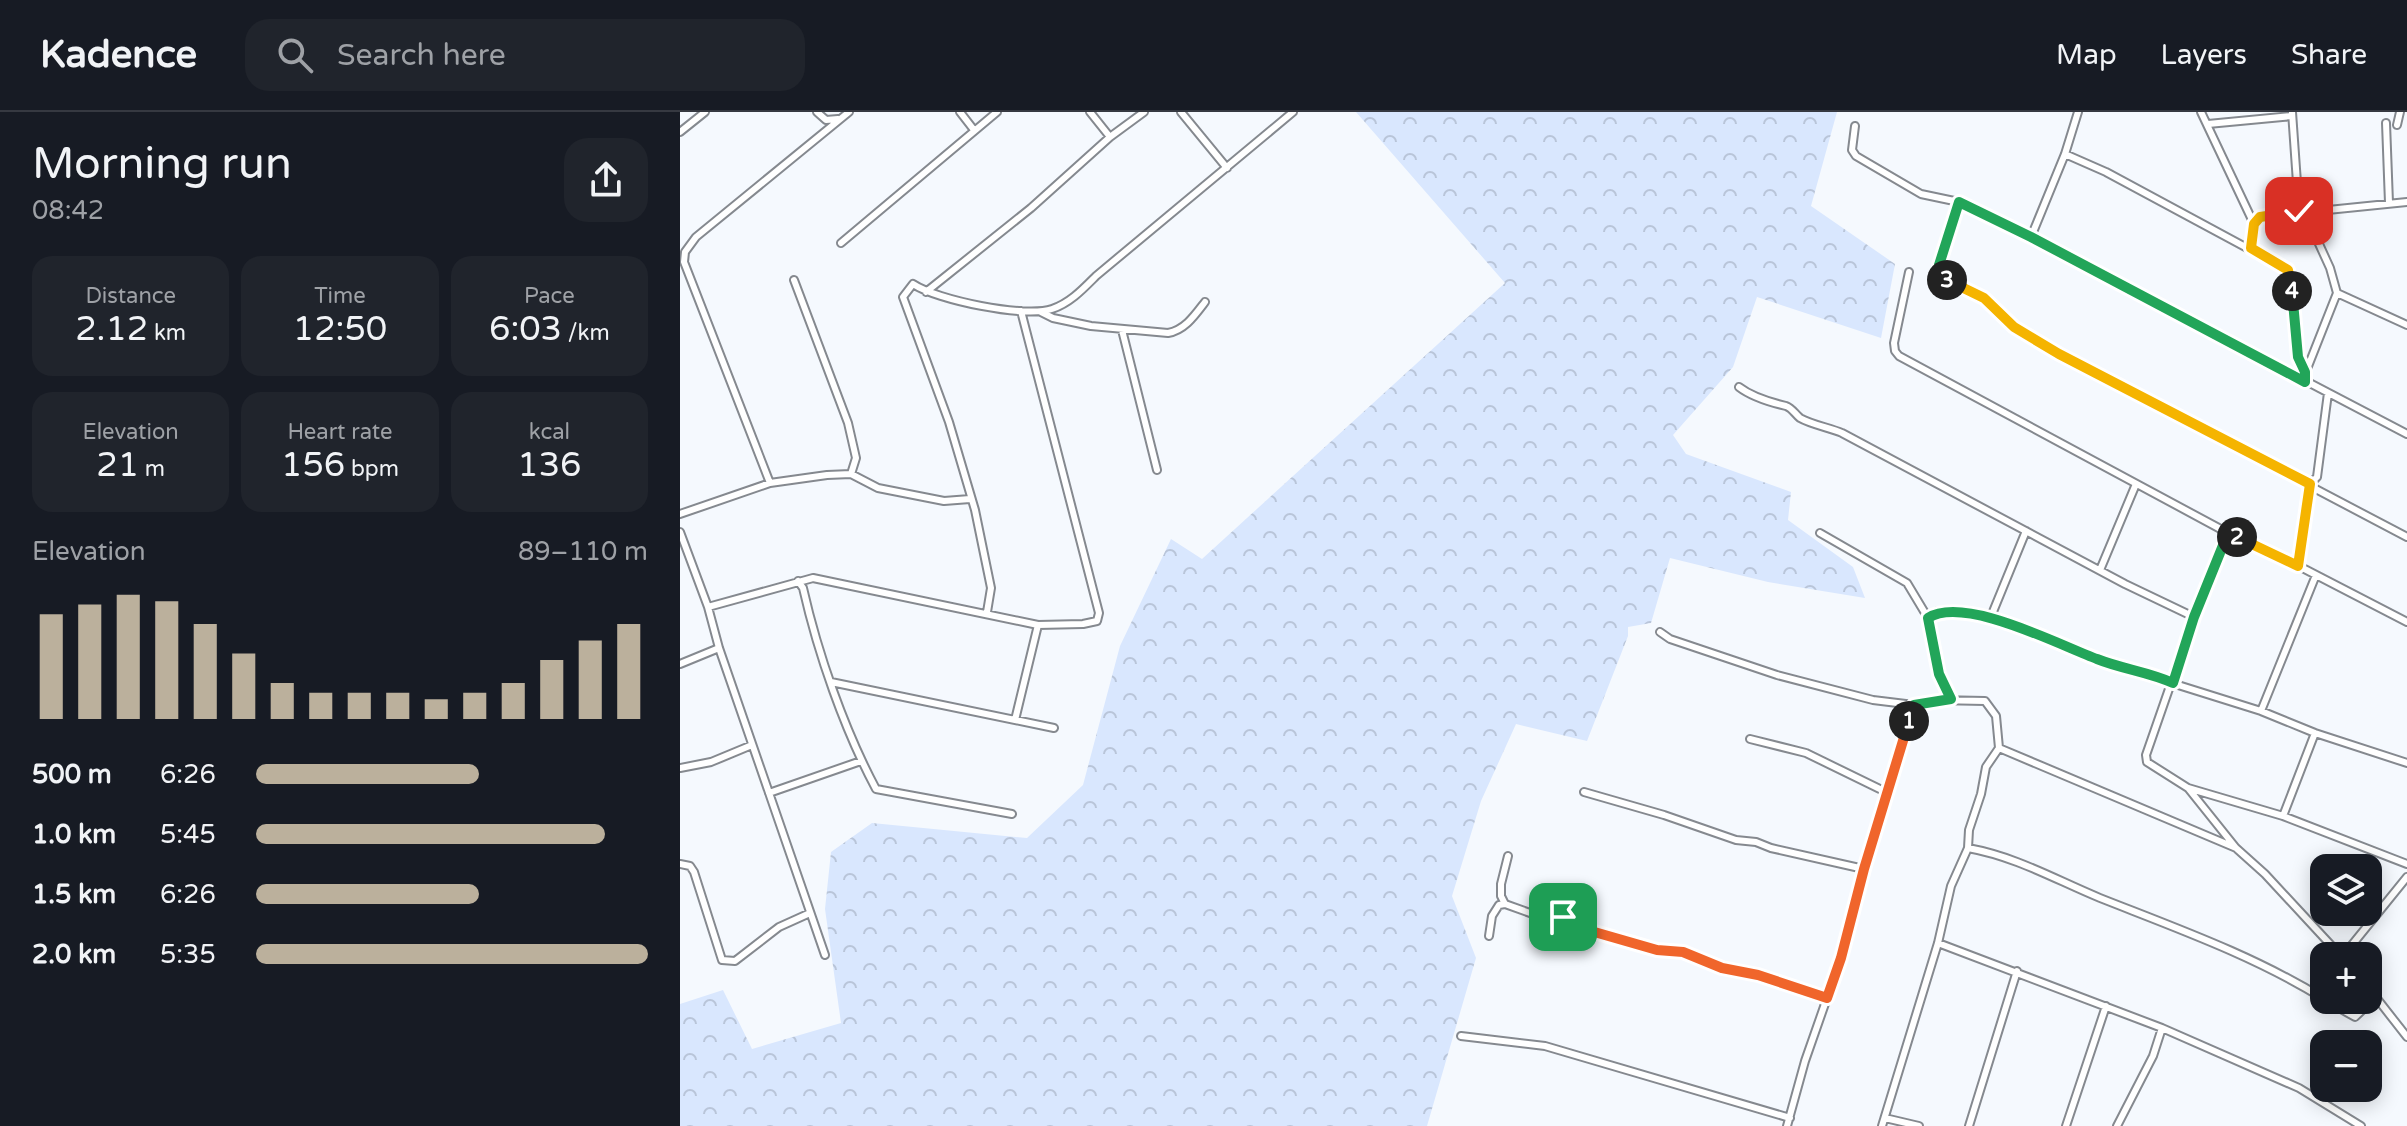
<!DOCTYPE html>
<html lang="en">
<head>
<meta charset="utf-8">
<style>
  body { margin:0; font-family:"Varela Round",sans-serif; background:#20242c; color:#f1f3f6; height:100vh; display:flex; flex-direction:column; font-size:30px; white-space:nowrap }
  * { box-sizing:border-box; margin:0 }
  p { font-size:26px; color:#9ea1a6 }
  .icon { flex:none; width:44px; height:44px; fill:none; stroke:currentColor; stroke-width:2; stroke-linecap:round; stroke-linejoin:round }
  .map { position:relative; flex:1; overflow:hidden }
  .panel { display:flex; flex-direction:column; background:#171b24; width:680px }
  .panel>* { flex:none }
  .buttons { position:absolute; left:1630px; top:742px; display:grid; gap:16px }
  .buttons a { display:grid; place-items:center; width:72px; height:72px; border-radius:16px; background:#171b24; box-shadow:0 4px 20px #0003; font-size:40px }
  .pin { position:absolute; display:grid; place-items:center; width:68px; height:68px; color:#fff; margin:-34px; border-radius:16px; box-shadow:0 4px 12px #0006 }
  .km { position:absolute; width:40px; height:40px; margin:-20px; border-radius:50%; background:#222; color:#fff; font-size:22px; line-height:40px; text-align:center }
  .round { display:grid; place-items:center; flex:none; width:84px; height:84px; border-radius:24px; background:#20242c }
  .summary { display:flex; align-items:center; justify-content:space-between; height:136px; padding:0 32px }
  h1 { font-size:44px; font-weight:600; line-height:60px }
  .metrics { display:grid; grid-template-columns:repeat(3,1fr); gap:12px; height:136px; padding:8px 32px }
  .metrics div { display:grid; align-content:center; border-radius:20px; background:#20242c; text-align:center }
  .metrics b { font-size:34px; font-weight:600 }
  .metrics small { font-size:22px; font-weight:400 }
  .metrics p { font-size:22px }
  .chart { height:224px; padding:16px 32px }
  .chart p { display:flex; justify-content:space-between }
  .chart svg { width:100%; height:144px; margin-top:8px; stroke:#bbb09c; stroke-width:6 }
  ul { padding:0 32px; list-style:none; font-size:26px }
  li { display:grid; grid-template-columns:128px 96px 1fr; align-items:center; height:60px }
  li i { height:20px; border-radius:10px; background:#bbb09c }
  header { display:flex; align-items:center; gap:48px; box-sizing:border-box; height:112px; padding:0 40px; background:#171b24; border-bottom:2px solid #363941 }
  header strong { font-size:38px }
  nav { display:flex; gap:44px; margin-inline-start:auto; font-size:28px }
  .search { width:560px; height:72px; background:#20242c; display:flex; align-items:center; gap:20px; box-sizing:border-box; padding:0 28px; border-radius:24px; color:#9ea1a6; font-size:30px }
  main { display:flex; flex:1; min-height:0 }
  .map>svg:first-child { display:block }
  .forest { fill:url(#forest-crowns) }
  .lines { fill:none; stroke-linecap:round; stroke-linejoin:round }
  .street-casing { stroke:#85898f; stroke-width:10 }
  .street { stroke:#fff; stroke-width:6 }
  .split-1-casing { stroke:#fff; stroke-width:16 }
  .split-2-casing { stroke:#fff; stroke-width:16 }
  .split-3-casing { stroke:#fff; stroke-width:16 }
  .split-4-casing { stroke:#fff; stroke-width:16 }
  .split-5-casing { stroke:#fff; stroke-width:16 }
  .split-1 { stroke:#f0652b; stroke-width:10 }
  .split-2 { stroke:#22a559; stroke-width:10 }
  .split-3 { stroke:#f5b400; stroke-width:10 }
  .split-4 { stroke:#22a559; stroke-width:10 }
  .split-5 { stroke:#f5b400; stroke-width:10 }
</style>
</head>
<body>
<header>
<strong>Kadence</strong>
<div class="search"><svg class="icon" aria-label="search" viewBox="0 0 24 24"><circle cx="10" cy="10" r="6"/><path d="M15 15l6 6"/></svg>Search here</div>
<nav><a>Map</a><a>Layers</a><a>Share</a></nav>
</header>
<main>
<section class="panel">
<div class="summary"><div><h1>Morning run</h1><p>08:42</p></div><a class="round"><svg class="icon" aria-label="share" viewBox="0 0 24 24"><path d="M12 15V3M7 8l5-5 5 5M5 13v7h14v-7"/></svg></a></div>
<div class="metrics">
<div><p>Distance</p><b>2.12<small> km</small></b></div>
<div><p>Time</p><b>12:50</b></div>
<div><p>Pace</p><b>6:03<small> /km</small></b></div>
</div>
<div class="metrics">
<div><p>Elevation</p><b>21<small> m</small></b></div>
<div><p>Heart rate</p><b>156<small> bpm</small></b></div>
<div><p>kcal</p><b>136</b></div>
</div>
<div class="chart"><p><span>Elevation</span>89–110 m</p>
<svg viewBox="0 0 160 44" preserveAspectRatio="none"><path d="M5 44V12M15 44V9M25 44V6M35 44V8M45 44V15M55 44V24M65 44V33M75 44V36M85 44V36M95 44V36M105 44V38M115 44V36M125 44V33M135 44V26M145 44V20M155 44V15"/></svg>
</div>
<ul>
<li><b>500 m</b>6:26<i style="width:57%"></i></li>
<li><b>1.0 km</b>5:45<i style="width:89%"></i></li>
<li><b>1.5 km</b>6:26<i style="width:57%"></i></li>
<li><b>2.0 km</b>5:35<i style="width:100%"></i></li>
</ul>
</section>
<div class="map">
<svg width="1727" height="1014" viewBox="0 0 1727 1014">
  <defs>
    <pattern id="forest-crowns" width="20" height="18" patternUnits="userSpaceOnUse" patternTransform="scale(2)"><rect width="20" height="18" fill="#d9e7fe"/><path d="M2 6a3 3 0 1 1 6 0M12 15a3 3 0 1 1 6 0" fill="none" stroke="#b9c5d9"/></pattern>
  </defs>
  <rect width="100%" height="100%" fill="#f5f9fe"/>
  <path class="forest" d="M 676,0 L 1157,0 L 1131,94 L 1215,152 L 1201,226 L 1077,185 L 1053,255 L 993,323 L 1006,342 L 1111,380 L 1108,408 L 1173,455 L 1185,486 L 1088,470 L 990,446 L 971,511 L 948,515 L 948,524 L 907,629 L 836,612 L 801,689 L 772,784 L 796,846 L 747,1014 L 0,1014 L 0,892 L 43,878 L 72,937 L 161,911 L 145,797 L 151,740 L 192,711 L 347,726 L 403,673 L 440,534 L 491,427 L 522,447 L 825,171 Z"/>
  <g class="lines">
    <g class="street-casing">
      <path id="street" d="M 137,0 L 146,8 L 158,7
        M 280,0 L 294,18
        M 410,0 L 430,25
        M 501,0 L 547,56
        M 1521,0 L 1574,112 L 1571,136
        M 1612,0 L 1619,99
        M 1706,11 L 1709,91
        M 1528,12 L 1612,4
        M 1717,13 L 1720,0
        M 1175,14 L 1172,38 L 1176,44 L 1241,82 L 1279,90 L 1351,125 L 1727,322
        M 0,20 L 25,0
        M 1385,42 L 1426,60 L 1608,158 L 1618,245 L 1625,260
        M 1279,90 L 1259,153 L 1261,162 L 1266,168 L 1304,186 L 1334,215 L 1379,242 L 1727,425
        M 1624,99 L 1650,156 L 1657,181 L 1625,262
        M 1574,112 L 1580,105 L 1727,90
        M 1351,125 L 1385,42 L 1398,0
        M 161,131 L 317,0
        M 1229,160 L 1214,231 L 1215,239 L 1219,244 L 1548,421 L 1611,450 L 1727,510
        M 114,168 L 168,311 L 176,346 L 171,362
        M 246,180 L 351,96 L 430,25 L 464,0
        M 1657,181 L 1727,213
        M 361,200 L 373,206 L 411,214 L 488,221 C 505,218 515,203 525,190
        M 442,218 L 477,358
        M 1059,275 C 1072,285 1089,290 1106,294 C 1112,296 1115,302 1120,306 C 1130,312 1150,316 1162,321 L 1445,472 L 1514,505
        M 90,371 L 4,150 L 5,140 L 16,125 L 169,0
        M 0,402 L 90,371 L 147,363 L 171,362 L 198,376 L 264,389 L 290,387
        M 0,420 L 28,495 L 39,536 L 145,843
        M 1140,421 L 1227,471 L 1248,506 L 1259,562 L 1271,587
        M 1548,421 L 1514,505 L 1466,643 L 1467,650 L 1508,676 L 1603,704 L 1727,752
        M 1618,454 L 1630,372 L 1637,365 L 1648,281
        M 1420,458 L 1456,372
        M 118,469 L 123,476 C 138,542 164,617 196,677 L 332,702
        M 28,495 L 133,466 L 358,513 L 403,512 L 417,509 L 419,501 L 341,199
        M 307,500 L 311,476 L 295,398 L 269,310 L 223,185 L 233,172 C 257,188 344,206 372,197 C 390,191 403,177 416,164 L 613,0
        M 1248,506 L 1258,499 L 1289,502 L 1319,509 L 1358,522 L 1415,547 L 1581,599 L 1635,621 L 1727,651
        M 1310,507 L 1346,419
        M 980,520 L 990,527 L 1097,563 L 1193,588 L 1234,593 L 1255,588 L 1305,589 L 1316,604 L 1319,636 L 1306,655 L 1301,682 L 1289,718 L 1288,736 L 1271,774 L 1258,831 L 1202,1014
        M 0,552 L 39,536
        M 151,570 L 374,616
        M 1581,599 L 1636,463
        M 335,608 L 358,513
        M 1070,627 L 1126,641 L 1208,681
        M 1319,636 L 1556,736
        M 0,656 L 31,650 L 72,633
        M 1508,676 L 1556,736 L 1585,762 L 1661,844
        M 904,680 L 984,703 L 1056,728 L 1076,730 L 1091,736 L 1184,757
        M 89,681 L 181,649
        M 1603,704 L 1635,621
        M 1288,736 C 1337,745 1374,767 1420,786 C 1496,816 1575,844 1644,887
        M 828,744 L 821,772 L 821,784 L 825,792 L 850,801 L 894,807 L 911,819 L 977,838 L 992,837 L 1003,840 L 1042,856 L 1078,863 L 1147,886
        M 0,752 L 10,754 L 14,760 L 42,848 L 55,849 L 99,815 L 130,801
        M 809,824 L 812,804 L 819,793 L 825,792
        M 1258,831 L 1482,916 L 1619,976 L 1681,1014
        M 1663,844 L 1727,765
        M 1688,875 L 1727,925
        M 1645,888 L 1675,905 L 1696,885
        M 781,924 L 865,934 L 1110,1006
        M 1205,1006 L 1239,1014
        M 1107,1014 L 1125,949 L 1161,846 L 1184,757 L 1234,593
        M 1289,1014 L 1337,859
        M 1386,1014 L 1426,894
        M 1437,1014 L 1473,944 L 1482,916"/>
    </g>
    <use href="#street" class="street"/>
  </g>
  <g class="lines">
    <g class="split-1-casing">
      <path id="split-1" d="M 883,805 L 894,807 L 911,819 L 977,838 L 1003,840 L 1042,856 L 1078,863 L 1147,886 L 1161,846 L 1184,757 L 1229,609"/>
    </g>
    <g class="split-2-casing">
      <path id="split-2" d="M 1229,609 L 1234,593 L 1271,587 L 1259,562 L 1248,506 C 1284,483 1379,533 1417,547 C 1442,557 1469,560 1493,571 L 1514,505 L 1548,421 L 1557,425"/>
    </g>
    <g class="split-3-casing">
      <path id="split-3" d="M 1267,168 L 1304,186 L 1334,215 L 1379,242 L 1630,372 L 1618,454 L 1557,425"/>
    </g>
    <g class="split-4-casing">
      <path id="split-4" d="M 1267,168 L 1261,162 L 1259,153 L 1279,90 L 1351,125 L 1625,270 L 1625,260 L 1618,245 L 1612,179"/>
    </g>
    <g class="split-5-casing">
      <path id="split-5" d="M 1612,179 L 1608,158 L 1571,136 L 1574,112 L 1580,105 L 1619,99"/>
    </g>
    <use href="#split-1" class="split-1"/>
    <use href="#split-2" class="split-2"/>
    <use href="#split-3" class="split-3"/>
    <use href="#split-4" class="split-4"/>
    <use href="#split-5" class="split-5"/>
  </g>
</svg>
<div class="buttons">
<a><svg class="icon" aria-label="layers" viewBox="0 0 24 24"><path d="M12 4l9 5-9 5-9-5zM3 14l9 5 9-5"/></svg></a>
<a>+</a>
<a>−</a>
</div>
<div class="pin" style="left:883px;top:805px;background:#1e9e55"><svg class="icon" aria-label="arrive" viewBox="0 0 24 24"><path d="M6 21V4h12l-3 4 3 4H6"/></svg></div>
<div class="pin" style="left:1619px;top:99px;background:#d93025"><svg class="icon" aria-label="check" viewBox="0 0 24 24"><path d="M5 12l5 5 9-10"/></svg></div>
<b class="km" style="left:1229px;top:609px">1</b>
<b class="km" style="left:1557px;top:425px">2</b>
<b class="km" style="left:1267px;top:168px">3</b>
<b class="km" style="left:1612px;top:179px">4</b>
</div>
</main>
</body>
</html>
